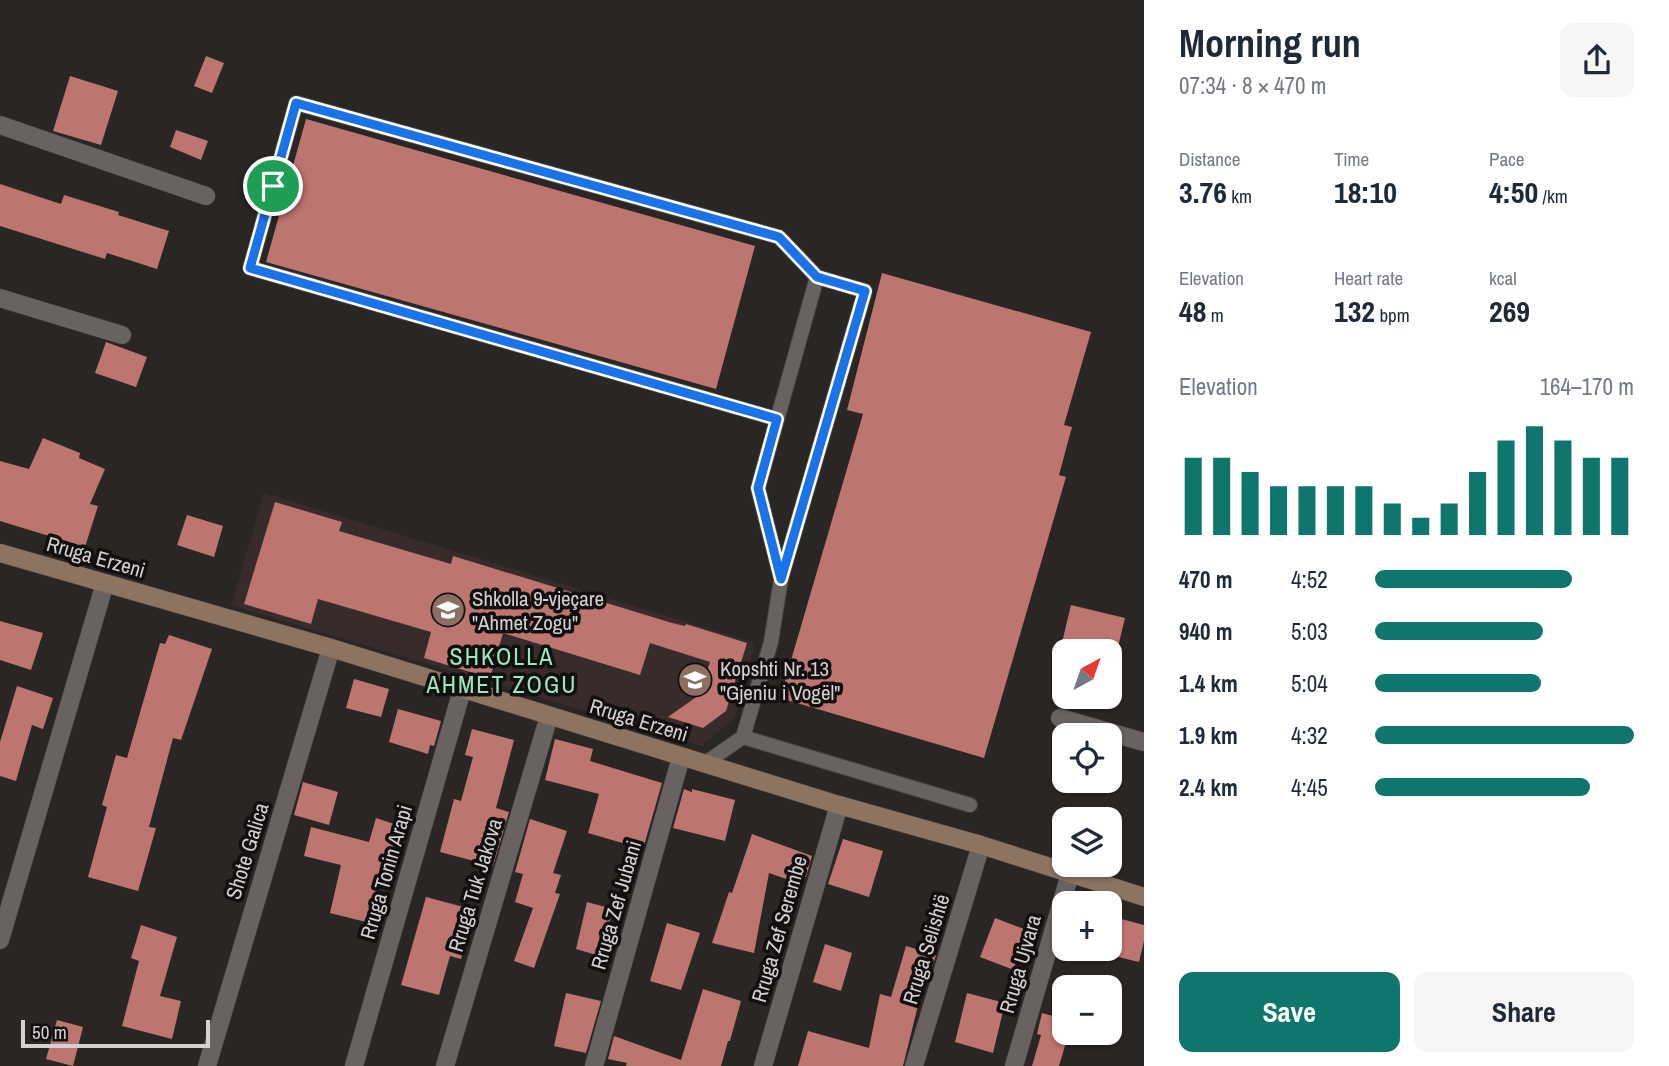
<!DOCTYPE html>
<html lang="en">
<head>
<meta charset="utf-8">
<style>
  body { margin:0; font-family:"Archivo Narrow",sans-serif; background:#f6f6f7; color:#1f2937; height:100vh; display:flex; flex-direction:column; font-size:26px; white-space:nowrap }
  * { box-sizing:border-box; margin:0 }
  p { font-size:23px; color:#747a83 }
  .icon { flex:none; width:38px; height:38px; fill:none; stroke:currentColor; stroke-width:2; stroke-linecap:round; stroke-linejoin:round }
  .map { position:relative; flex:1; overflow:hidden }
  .sheet { display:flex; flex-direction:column; background:#fff; width:525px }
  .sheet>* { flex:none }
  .needle { width:46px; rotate:40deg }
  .buttons { position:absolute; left:1052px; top:639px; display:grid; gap:14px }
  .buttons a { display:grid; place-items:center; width:70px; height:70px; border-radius:14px; background:#fff; box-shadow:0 2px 5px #0004; font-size:35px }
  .scale { position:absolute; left:21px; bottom:18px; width:189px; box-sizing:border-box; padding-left:7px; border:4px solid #d4d1d0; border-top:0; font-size:19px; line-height:24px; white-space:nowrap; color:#d4d1d0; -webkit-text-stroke:5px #110f0f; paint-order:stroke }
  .pin { position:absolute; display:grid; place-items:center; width:60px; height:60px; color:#fff; margin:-30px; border:4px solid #fff; border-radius:50%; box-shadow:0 2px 7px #0007 }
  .round { display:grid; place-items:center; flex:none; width:74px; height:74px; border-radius:14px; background:#f6f6f7 }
  .summary { display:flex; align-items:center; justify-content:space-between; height:119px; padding:0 35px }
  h1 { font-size:38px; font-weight:700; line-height:52px }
  .figures { display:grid; grid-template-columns:repeat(3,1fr); gap:10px; height:119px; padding:7px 35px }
  .figures div { display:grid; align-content:center }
  .figures b { font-size:30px; font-weight:700 }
  .figures small { font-size:19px; font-weight:400 }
  .figures p { font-size:19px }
  .chart { height:196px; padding:14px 35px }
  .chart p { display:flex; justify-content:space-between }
  .chart svg { width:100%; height:126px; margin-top:7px; stroke:#0f766e; stroke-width:6 }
  .primary-button { display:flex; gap:14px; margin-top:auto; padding:14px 35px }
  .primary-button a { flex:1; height:80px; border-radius:14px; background:#0f766e; color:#fff; font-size:28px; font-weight:700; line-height:80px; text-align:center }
  .primary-button a+a { background:#f6f6f7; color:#1f2937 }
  ul { padding:0 35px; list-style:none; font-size:23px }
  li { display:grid; grid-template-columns:112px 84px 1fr; align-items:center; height:52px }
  li i { height:18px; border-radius:9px; background:#0f766e }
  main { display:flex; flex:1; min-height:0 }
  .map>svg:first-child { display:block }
  .built { fill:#372c29 }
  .building { fill:#bd756f }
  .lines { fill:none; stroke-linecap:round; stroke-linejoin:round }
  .lane-casing { stroke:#454140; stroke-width:16 }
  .street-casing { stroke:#454140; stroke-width:19 }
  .secondary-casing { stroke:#454140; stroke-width:19 }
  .lane { stroke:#686361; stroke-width:14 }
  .street { stroke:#686361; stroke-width:18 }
  .secondary { stroke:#8c7461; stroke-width:18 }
  .route-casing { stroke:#fff; stroke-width:14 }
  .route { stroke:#1a73e8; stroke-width:9 }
  .labels { text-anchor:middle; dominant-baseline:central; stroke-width:7; stroke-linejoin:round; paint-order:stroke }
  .street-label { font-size:21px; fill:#d4d1d0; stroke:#110f0f }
  .poi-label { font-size:21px; fill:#d4d1d0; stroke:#110f0f; text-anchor:start }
  .quarter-label { font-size:24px; letter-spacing:2px; fill:#9ae8bb; stroke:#110f0f }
</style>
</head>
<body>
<main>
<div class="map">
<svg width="1144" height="1066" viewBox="0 0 1144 1066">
  <rect width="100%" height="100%" fill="#2a2624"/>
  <path class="built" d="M 264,493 L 755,643 L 735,718 L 701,746 L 231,605 Z"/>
  <path class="building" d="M 206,56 L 224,63 L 212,93 L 194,86 Z
    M 70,76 L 118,91 L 101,145 L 53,131 Z
    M 306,119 L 755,246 L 716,389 L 266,262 Z
    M 176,130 L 208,141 L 201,160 L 170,147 Z
    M 0,184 L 61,204 L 64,195 L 119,212 L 118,215 L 169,231 L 157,269 L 107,253 L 105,259 L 0,226 Z
    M 882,273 L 1091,332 L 1064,425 L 1072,427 L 1059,475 L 1066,477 L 984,758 L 780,698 L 863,414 L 847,410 Z
    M 106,342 L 147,357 L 136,387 L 95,373 Z
    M 43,438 L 80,453 L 79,458 L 105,469 L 90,504 L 98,506 L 85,547 L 0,521 L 0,461 L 29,469 Z
    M 275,502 L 342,522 L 339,531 L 451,564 L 453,556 L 672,623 L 685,626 L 686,624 L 747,643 L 726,711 L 703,728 L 668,717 L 699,695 L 710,662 L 650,643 L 640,675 L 503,633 L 490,678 L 424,658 L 431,632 L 318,599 L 311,624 L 244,604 Z
    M 187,515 L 223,526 L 214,557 L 177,545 Z
    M 1071,605 L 1125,618 L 1117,651 L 1060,651 Z
    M 0,621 L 43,633 L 31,670 L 0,660 Z
    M 169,635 L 212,649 L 181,740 L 173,738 L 149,827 L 156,828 L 138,891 L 88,877 L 107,807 L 102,805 L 116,755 L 127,758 L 160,643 L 165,644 Z
    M 354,679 L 389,689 L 381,717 L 346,708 Z
    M 17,686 L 53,698 L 43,729 L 32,725 L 16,781 L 0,776 L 0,742 Z
    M 398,709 L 441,721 L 434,746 L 430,745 L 428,754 L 389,742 Z
    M 472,729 L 514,740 L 496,808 L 509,812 L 493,866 L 440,852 L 454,799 L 461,801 L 473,757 L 465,755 Z
    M 555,739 L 593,749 L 590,761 L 662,783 L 643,849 L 588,833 L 599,794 L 545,780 Z
    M 303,782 L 338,792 L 329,825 L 294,815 Z
    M 684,789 L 692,792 L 692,789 L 735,800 L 725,841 L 673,828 Z
    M 376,818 L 403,827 L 393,870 L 383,867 L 370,923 L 330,913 L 341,865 L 304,856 L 311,827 L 369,842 Z
    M 530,819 L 567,831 L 553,873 L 561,875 L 555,893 L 560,894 L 534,968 L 514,961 L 533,908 L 515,902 L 523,874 L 515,872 Z
    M 752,834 L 812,856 L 806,877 L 798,875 L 795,882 L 769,873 L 754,953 L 712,943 L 729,892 L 732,893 Z
    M 843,839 L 883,851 L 869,897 L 828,884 Z
    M 426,897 L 475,910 L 461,959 L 450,956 L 439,995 L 401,985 Z
    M 587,902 L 613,909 L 600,956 L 576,949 Z
    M 1110,916 L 1144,925 L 1144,941 L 1139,962 L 1110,955 Z
    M 995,918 L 1024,929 L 1014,970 L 980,957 Z
    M 667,923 L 700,933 L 681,990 L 650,981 Z
    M 141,925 L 177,937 L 160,996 L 181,1001 L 172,1039 L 122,1026 L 139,961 L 131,958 Z
    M 825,944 L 852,953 L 841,991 L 813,982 Z
    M 906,946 L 936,955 L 930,974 L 926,973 L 903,1066 L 798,1066 L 808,1031 L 869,1048 L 880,994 L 891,997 Z
    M 703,989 L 741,1001 L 730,1041 L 728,1041 L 721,1066 L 626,1066 L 627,1063 L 608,1059 L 614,1036 L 681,1060 Z
    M 566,993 L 601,1001 L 586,1053 L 554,1046 Z
    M 967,993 L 1005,1003 L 993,1053 L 955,1042 Z
    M 1042,1013 L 1064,1019 L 1064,1032 L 1069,1032 L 1059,1066 L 1032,1066 L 1041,1035 L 1037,1034 Z
    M 57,1020 L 83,1027 L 73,1066 L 46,1059 Z"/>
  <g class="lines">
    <g class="lane-casing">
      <path id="lane" d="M 777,419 L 250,268 L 296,103 L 779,237 L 817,277
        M 743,737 L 970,805
        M 704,764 L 743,737 L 771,642 L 781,579 L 865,291 L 817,277 L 758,488 L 781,579"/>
    </g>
    <g class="street-casing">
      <path id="street" d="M 0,125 L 206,196
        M 0,298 L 122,335
        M 1060,718 L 1144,742
        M 0,940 L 105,583
        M 207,1066 L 331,648
        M 354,1066 L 462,690
        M 445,1066 L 549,716
        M 594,1066 L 681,757
        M 763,1066 L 839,805
        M 914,1066 L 981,845
        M 1014,1066 L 1070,874"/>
    </g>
    <g class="secondary-casing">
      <path id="secondary" d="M 0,553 L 331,648 L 839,805 L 981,845 L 1144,897"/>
    </g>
    <use href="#lane" class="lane"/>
    <use href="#street" class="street"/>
    <use href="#secondary" class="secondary"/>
  </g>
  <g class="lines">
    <g class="route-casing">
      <path id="route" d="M 296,103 L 779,237 L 817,277 L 865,291 L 781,579 L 758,488 L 777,419 L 250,268 Z"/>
    </g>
    <use href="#route" class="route"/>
  </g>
  <defs>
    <g id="school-disc" transform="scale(1.75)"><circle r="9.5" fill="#8d6e63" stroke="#110f0f"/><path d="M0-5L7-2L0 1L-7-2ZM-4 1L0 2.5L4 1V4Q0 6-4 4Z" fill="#fff"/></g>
  </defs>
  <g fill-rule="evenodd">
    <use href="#school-disc" x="448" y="610"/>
    <use href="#school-disc" x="695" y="680"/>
  </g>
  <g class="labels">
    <g class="street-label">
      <text transform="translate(96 557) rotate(16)">Rruga Erzeni</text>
      <text transform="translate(639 720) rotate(17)">Rruga Erzeni</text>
      <text transform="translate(247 851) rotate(-73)">Shote Galica</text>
      <text transform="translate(386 872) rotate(-74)">Rruga Tonin Arapi</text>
      <text transform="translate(475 885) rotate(-73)">Rruga Tuk Jakova</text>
      <text transform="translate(616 905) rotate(-74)">Rruga Zef Jubani</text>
      <text transform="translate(779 929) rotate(-74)">Rruga Zef Serembe</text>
      <text transform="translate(926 949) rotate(-73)">Rruga Selishtë</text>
      <text transform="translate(1020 964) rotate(-74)">Rruga Ujvara</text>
    </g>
    <g class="poi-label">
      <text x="472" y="598">Shkolla 9-vjeçare<tspan x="472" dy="24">"Ahmet Zogu"</tspan></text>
      <text x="720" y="668">Kopshti Nr. 13<tspan x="720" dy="24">"Gjeniu i Vogël"</tspan></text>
    </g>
    <g class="quarter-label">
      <text x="502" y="656">SHKOLLA<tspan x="502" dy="28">AHMET ZOGU</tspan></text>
    </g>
  </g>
</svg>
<div class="buttons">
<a><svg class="needle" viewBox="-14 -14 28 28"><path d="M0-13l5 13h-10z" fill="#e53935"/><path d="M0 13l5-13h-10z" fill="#747a83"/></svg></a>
<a><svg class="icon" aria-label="locate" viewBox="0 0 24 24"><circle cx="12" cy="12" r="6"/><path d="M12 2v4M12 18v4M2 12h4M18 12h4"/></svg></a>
<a><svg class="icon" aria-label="layers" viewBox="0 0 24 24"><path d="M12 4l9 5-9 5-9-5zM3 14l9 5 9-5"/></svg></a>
<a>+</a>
<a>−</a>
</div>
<div class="scale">50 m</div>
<div class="pin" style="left:273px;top:186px;background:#1e9e55"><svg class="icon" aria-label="arrive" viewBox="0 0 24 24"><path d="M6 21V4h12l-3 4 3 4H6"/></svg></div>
</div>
<section class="sheet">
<div class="summary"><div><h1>Morning run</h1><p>07:34 · 8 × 470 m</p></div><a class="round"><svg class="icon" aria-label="share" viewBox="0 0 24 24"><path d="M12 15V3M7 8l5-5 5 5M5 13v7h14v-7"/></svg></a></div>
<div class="figures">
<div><p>Distance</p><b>3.76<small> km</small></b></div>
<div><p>Time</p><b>18:10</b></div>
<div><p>Pace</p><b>4:50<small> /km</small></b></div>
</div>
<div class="figures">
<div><p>Elevation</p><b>48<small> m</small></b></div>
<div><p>Heart rate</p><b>132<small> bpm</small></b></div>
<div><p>kcal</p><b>269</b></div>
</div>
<div class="chart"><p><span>Elevation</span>164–170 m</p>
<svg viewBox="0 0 160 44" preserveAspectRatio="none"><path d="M5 44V17M15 44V17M25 44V22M35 44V27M45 44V27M55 44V27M65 44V27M75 44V33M85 44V38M95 44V33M105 44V22M115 44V11M125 44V6M135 44V11M145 44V17M155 44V17"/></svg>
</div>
<ul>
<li><b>470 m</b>4:52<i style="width:76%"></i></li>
<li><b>940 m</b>5:03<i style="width:65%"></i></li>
<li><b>1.4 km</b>5:04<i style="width:64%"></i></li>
<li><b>1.9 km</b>4:32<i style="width:100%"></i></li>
<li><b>2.4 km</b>4:45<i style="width:83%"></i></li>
</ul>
<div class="primary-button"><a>Save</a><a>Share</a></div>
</section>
</main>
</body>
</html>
